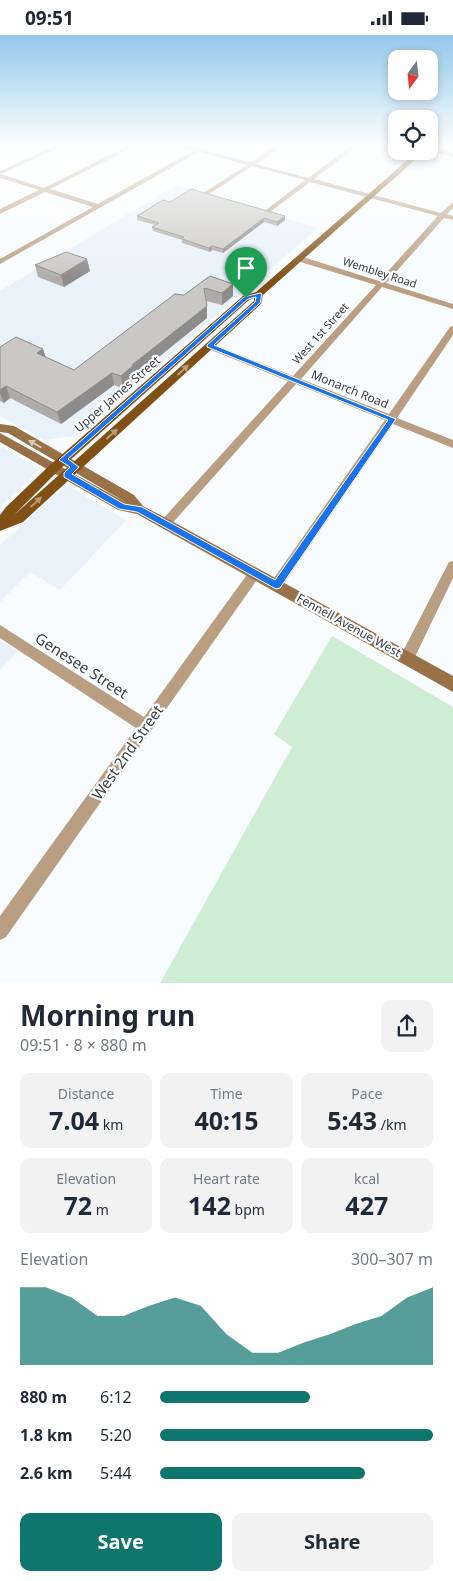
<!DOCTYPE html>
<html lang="en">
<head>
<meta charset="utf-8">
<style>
  body { margin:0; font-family:"Noto Sans",sans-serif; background:#f2f2f3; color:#1f2937; height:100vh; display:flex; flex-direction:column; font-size:19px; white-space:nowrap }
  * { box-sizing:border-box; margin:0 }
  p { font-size:16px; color:#747a83 }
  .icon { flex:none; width:28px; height:28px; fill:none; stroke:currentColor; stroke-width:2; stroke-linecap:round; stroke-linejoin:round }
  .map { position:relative; height:948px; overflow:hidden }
  .panel { display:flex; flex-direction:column; background:#fff; flex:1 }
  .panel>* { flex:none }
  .needle { width:32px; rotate:195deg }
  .fabs { position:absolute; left:388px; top:15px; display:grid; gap:10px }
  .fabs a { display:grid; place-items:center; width:50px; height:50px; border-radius:10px; background:#fff; box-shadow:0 2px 8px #0003; font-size:25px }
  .pin { position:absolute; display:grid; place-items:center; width:42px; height:42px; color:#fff; margin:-51px -21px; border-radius:50% 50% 50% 0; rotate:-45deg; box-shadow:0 0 5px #0007 }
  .pin .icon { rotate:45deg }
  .round { display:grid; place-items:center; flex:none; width:52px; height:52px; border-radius:10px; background:#f2f2f3 }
  .head { display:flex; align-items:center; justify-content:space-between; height:85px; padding:0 20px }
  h1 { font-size:28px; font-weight:700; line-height:38px }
  .figures { display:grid; grid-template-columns:repeat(3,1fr); gap:8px; height:85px; padding:5px 20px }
  .figures div { display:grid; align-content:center; border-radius:10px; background:#f2f2f3; text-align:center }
  .figures b { font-size:25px; font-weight:700 }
  .figures small { font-size:14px; font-weight:400 }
  .figures p { font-size:14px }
  .chart { height:140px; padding:10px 20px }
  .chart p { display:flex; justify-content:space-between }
  .chart svg { width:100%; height:90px; margin-top:5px; fill:#0f766e; opacity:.7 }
  .action { display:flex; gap:10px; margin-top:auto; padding:10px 20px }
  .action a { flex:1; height:58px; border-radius:10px; background:#0f766e; color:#fff; font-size:20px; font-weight:700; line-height:58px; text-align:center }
  .action a+a { background:#f2f2f3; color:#1f2937 }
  ul { padding:0 20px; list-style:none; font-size:16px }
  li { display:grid; grid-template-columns:80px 60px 1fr; align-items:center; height:38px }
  li i { height:12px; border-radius:6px; background:#0f766e }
  .status { display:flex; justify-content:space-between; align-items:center; height:35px; padding:0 25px; background:#fff; direction:ltr }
  .status svg { height:14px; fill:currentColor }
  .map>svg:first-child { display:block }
  .built { fill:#e9f1fa }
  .green { fill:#cfedd3 }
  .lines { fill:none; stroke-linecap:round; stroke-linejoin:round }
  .minor { fill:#ba9e82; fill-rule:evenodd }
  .secondary { fill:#997147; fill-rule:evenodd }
  .primary { fill:#815014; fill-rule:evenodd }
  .wall { fill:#aeaca9 }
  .shaded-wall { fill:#8d8c8a }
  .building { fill:#cac8c5; stroke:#8d8c8a }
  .oneway { fill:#b79d7e }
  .oneway2 { fill:#d7cbbf }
  .route { fill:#1a73e8; stroke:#fff; fill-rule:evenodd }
  .labels { text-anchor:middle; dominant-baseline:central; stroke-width:4.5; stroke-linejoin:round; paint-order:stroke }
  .far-street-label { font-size:11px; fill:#3a3b3d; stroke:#f9fcff }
  .street-label { font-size:12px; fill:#3a3b3d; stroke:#f9fcff }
  .near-street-label { font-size:15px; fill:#3a3b3d; stroke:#f9fcff }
</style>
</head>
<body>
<div class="status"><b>09:51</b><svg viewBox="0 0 49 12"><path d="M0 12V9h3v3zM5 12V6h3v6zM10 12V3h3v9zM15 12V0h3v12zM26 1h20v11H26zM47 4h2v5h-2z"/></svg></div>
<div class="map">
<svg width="453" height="949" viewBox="0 0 453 949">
  <rect width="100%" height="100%" fill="#f9fcff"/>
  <path class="built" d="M 176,150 L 318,193 L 76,401 L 44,405 L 0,381 L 0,256 Z
    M 2,412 L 39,434 L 0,472 L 0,413 Z
    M 66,450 L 126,485 L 60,555 L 30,537 L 0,567 L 0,510 Z
    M 0,605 L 18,616 L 0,635 Z"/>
  <path class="green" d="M 332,601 L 453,672 L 453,948 L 160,948 L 292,712 L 274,699 Z"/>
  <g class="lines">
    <path class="minor" d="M 55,111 L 62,111 L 1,139 L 44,153 L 128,111 L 135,111 L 50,154 L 98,169 L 193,116 L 179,111 L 200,112 L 202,115 L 251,127 L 276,111 L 283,111 L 256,129 L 308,143 L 351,111 L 357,111 L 314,144 L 441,178 L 453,167 L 453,173 L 447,179 L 453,181 L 453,185 L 444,183 L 386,248 L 453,269 L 453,274 L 382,252 L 301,344 L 389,379 L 450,292 L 453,291 L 453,300 L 397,383 L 453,405 L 453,413 L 393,389 L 280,554 L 276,555 L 272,554 L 270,550 L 272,546 L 385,385 L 296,349 L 169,492 L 161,492 L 159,489 L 161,486 L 288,346 L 206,313 L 206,309 L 212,309 L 293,341 L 376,250 L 297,226 L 297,222 L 303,222 L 379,246 L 438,181 L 310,147 L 270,177 L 266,177 L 266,175 L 305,145 L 252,131 L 209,159 L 205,159 L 205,157 L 247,130 L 199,117 L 0,229 L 0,224 L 93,172 L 45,157 L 0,179 L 0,174 L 39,155 L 0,143 L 0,136 Z
      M 429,113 L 453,118 L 453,122 L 427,116 Z
      M 453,526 L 453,543 L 412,628 L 407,629 L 402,628 L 400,623 L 402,618 L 449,527 Z
      M 255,533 L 259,534 L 261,538 L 259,542 L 6,902 L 0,905 L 0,881 L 136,693 L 0,603 L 0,590 L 144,682 L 251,534 Z"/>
    <path class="secondary" d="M 0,389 L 14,391 L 134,460 L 143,471 L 170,485 L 453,641 L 453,657 L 137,479 L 118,475 L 0,407 L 0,398 L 127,468 L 8,398 L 0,397 Z"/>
    <path class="primary" d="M 418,116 L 425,116 L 263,260 L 261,269 L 23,487 L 0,496 L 0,480 L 6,472 L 50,430 L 243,261 L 256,257 ZM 254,263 L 254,266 L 14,480 L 58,436 L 249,265 Z"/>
  </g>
  <path class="wall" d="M 170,167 L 285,181 L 285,185 L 277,191 L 264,187 L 223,218 L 212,215 L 210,217 L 182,208 L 182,205 L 153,196 L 152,192 L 155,190 L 137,185 L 137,181 Z
    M 35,230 L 90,236 L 64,252 L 38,242 Z
    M 210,241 L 233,261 L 222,270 L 206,266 L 207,283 L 135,341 L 136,343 L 123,354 L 114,350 L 61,389 L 10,363 L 4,368 L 0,366 L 0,312 L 43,314 L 45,322 L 74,335 L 184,260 Z"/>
  <path class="shaded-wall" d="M 285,181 L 285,185 L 277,191 L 277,187 Z
    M 264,183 L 264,187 L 223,218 L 223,214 Z
    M 212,211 L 212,215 L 210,217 L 209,213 Z
    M 87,224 L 90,236 L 64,252 L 61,240 Z
    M 233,249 L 233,261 L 222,270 L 222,258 Z
    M 207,271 L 207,283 L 135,341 L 136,343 L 123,354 L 121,341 L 132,330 Z
    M 43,314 L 47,326 L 37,318 Z
    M 112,338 L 114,350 L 61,389 L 57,377 Z
    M 6,351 L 10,363 L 4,368 L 0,358 L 0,355 Z"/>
  <path class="building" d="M 191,154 L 285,181 L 277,187 L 264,183 L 223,214 L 212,211 L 209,213 L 182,204 L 184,202 L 152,192 L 159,188 L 137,181 L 163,165 L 170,167 Z
    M 66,217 L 87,224 L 61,240 L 35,230 Z
    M 210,241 L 233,249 L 222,258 L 204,253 L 207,271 L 132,330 L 134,330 L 121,341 L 112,338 L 57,377 L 6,351 L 0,355 L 0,312 L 16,302 L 43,314 L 37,318 L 74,335 L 175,259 L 184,260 Z"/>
  <defs><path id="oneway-solid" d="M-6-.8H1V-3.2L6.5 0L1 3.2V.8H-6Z" transform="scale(1.25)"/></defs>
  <g class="oneway">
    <use href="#oneway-solid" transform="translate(183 335) rotate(-43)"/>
    <use href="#oneway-solid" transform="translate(112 399) rotate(-42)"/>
    <use href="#oneway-solid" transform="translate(36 467) rotate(-43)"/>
  </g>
  <use class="oneway2" href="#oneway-solid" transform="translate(35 409) rotate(-150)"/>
  <linearGradient id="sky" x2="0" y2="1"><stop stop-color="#92c8e9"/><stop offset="0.45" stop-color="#fcfeff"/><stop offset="1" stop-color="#fcfeff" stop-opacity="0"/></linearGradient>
  <rect width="453" height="244" fill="url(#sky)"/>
  <path class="route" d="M 260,258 L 262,259 L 260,268 L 214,310 L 396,384 L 280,553 L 276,554 L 137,477 L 119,474 L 64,442 L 64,438 L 70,432 L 59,425 L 244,262 ZM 256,262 L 255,267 L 207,310 L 207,312 L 388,385 L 275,545 L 142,472 L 124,469 L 72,439 L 79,432 L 68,424 L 248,264 Z"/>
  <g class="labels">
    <g class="far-street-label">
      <text transform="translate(380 237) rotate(18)">Wembley Road</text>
      <text transform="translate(320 298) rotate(-48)">West 1st Street</text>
    </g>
    <g class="street-label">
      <text transform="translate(350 354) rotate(22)">Monarch Road</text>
      <text transform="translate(117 359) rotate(-41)">Upper James Street</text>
      <text transform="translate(349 590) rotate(29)">Fennell Avenue West</text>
    </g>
    <g class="near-street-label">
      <text transform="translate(82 630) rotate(33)">Genesee Street</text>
      <text transform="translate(127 717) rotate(-55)">West 2nd Street</text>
    </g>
  </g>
</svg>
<div class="fabs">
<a><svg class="needle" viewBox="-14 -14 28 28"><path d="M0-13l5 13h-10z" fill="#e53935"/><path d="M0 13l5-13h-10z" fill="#747a83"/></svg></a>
<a><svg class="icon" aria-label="locate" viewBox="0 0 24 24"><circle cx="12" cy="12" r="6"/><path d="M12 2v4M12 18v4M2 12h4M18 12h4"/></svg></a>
</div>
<div class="pin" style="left:246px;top:263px;background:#1e9e55"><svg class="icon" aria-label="arrive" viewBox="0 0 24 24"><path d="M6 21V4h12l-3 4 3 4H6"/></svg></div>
</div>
<section class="panel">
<div class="head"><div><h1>Morning run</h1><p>09:51 · 8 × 880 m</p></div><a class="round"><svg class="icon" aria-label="share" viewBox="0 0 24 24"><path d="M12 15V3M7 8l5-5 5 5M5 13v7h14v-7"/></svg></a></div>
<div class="figures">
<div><p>Distance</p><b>7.04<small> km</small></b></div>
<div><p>Time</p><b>40:15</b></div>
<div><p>Pace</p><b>5:43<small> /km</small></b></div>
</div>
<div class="figures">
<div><p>Elevation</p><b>72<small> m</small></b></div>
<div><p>Heart rate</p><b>142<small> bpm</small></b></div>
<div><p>kcal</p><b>427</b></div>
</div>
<div class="chart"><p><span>Elevation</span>300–307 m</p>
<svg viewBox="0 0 160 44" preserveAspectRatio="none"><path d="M0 44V6L10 6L20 11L30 20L40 20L50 15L60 11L70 15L80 29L90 38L100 38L110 33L120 29L130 24L140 20L150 11L160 6V44z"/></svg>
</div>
<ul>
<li><b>880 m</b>6:12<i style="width:55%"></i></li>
<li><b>1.8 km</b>5:20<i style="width:100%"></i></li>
<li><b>2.6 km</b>5:44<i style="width:75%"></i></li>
</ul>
<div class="action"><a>Save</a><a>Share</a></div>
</section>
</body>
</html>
